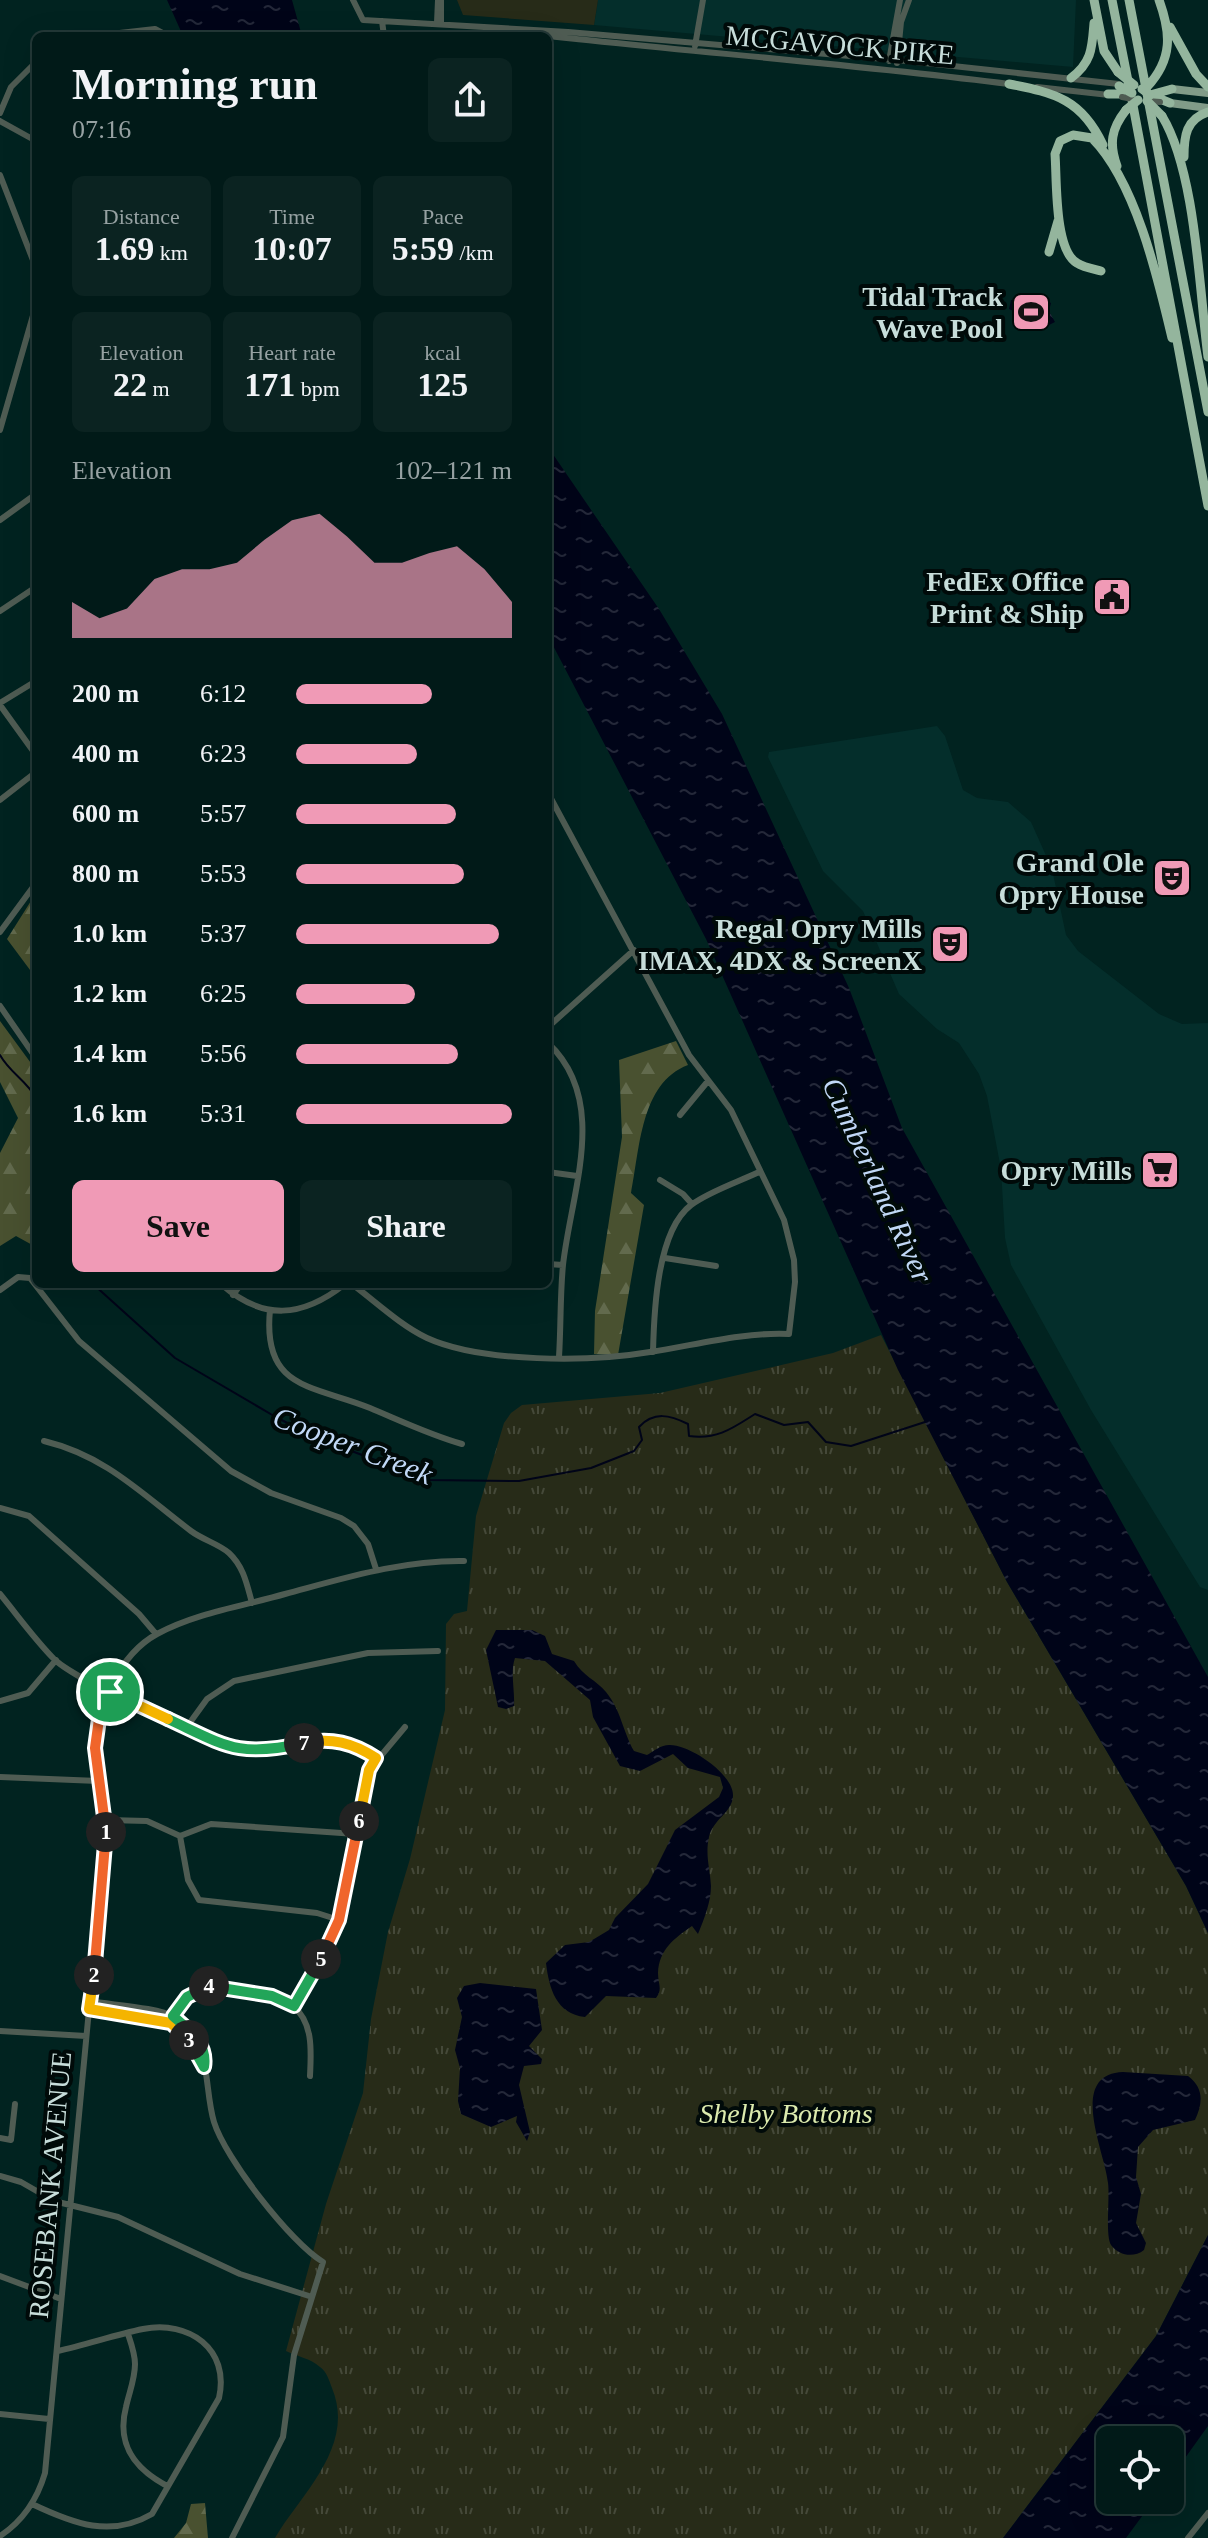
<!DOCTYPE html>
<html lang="en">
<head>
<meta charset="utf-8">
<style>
  body { margin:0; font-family:Georgia,serif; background:#0b2321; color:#f1f3f6; height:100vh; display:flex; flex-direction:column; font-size:30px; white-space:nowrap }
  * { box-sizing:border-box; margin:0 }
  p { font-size:26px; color:#96a1a2 }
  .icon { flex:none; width:44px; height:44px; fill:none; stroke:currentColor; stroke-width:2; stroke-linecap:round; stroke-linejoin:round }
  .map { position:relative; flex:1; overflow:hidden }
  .details { position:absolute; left:32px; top:32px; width:520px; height:1256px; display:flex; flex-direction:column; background:#011a18; border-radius:12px; box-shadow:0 8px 32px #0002,0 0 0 2px #233837 }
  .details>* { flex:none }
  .fabs { position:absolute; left:1096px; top:2426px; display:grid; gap:16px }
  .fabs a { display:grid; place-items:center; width:88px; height:88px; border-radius:12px; background:#011a18; box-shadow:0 8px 32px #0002,0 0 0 2px #233837; font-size:40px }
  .pin { position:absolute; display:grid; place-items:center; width:68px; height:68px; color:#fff; margin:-34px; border:4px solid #fff; border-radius:50%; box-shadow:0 2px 8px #0007 }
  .km { position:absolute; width:40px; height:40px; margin:-20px; border-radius:50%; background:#222; color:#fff; font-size:22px; line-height:40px; text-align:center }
  .round { display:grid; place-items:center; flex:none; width:84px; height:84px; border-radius:12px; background:#0b2321 }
  .summary { display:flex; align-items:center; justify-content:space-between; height:136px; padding:0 40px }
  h1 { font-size:44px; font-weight:800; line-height:60px }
  .stats { display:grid; grid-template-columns:repeat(3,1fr); gap:12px; height:136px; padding:8px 40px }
  .stats div { display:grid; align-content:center; border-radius:12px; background:#0b2321; text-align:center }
  .stats b { font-size:34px; font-weight:800 }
  .stats small { font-size:22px; font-weight:400 }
  .stats p { font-size:22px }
  .chart { height:224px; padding:16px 40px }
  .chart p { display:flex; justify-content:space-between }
  .chart svg { width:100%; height:144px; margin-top:8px; fill:#f09ab6; opacity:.7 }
  .cta { display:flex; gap:16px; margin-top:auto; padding:16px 40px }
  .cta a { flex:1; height:92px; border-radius:12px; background:#f09ab6; color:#111; font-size:32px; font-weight:800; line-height:92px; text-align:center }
  .cta a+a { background:#0b2321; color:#f1f3f6 }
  ul { padding:0 40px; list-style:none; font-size:26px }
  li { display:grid; grid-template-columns:128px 96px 1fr; align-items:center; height:60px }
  li i { height:20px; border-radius:10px; background:#f09ab6 }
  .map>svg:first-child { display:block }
  .built { fill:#042e2b }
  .green { fill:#272b18 }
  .forest { fill:url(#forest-firs) }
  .park { fill:url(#park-tufts) }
  .water { fill:url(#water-ripples) }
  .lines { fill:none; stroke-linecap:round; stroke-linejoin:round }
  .stream { stroke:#000418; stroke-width:2 }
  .minor { stroke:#4f5c53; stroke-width:6 }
  .major { stroke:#819b88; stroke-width:8 }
  .highway { stroke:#94b59d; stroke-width:9 }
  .minor-bridge { stroke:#4f5c53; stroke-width:6 }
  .highway-bridge { stroke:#94b59d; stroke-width:9 }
  .split-1-casing { stroke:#fff; stroke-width:16 }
  .split-2-casing { stroke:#fff; stroke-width:16 }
  .split-3-casing { stroke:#fff; stroke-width:16 }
  .split-4-casing { stroke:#fff; stroke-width:16 }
  .split-5-casing { stroke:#fff; stroke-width:16 }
  .split-6-casing { stroke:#fff; stroke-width:16 }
  .split-7-casing { stroke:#fff; stroke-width:16 }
  .split-8-casing { stroke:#fff; stroke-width:16 }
  .split-9-casing { stroke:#fff; stroke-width:16 }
  .split-1 { stroke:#f0652b; stroke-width:10 }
  .split-2 { stroke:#f0652b; stroke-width:10 }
  .split-3 { stroke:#f5b400; stroke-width:10 }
  .split-4 { stroke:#22a559; stroke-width:10 }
  .split-5 { stroke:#22a559; stroke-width:10 }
  .split-6 { stroke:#f0652b; stroke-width:10 }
  .split-7 { stroke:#f5b400; stroke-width:10 }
  .split-8 { stroke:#22a559; stroke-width:10 }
  .split-9 { stroke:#f5b400; stroke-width:10 }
  .labels { text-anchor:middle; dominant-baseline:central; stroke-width:8; stroke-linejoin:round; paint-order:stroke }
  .street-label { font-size:28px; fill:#c7ddda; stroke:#000a09 }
  .poi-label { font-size:28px; font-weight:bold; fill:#c7ddda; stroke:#000a09; text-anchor:end }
  .park-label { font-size:28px; font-style:italic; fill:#dcebae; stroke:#000a09 }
  .water-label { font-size:30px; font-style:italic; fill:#c1d8f6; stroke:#000a09 }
</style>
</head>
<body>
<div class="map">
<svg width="1208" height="2538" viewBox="0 0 1208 2538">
  <defs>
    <pattern id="forest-firs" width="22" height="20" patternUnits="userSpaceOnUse" patternTransform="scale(2)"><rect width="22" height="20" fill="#495130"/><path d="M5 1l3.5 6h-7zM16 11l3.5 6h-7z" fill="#626a4d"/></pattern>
    <pattern id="park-tufts" width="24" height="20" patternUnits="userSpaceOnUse" patternTransform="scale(2)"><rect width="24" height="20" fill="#272b18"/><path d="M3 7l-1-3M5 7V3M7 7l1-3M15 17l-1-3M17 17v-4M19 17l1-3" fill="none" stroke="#454939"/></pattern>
    <pattern id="water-ripples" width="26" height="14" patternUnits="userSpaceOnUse" patternTransform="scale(2)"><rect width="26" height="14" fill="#000418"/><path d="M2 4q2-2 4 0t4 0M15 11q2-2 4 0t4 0" fill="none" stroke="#242839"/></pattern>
  </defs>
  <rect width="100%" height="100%" fill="#012320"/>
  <path class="built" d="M 598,0 L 1076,0 L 1073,67 L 594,25 Z
    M 937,726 L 945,736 L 963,790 L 977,798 L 1008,802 L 1031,822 L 1052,869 L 1066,935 L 1078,951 L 1159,1014 L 1182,1024 L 1208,1023 L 1208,1590 L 1200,1587 L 1091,1410 L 1011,1265 L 1005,1238 L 1001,1169 L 987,1096 L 979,1074 L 959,1043 L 937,1029 L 899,994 L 863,911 L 823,871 L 768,757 L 769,752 Z"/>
  <path class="green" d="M 457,0 L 598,0 L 594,25 L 463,15 Z"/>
  <path class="forest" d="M 36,893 L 36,978 L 7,939 Z
    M 0,1021 L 36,1070 L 36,1247 L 16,1236 L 0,1246 L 0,1153 L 18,1118 L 0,1082 Z
    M 676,1041 L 688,1065 C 640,1083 640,1150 631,1193 L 644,1205 L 618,1355 L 594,1354 L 595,1311 L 622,1137 L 619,1060 Z
    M 205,2503 L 208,2538 L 174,2538 L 186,2523 L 191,2504 Z"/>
  <path class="park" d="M 881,1335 L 1007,1582 L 1186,1886 L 1208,1933 L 1208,2235 L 1156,2336 L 1003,2538 L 275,2538 C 302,2493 356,2446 332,2388 C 329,2380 327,2372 320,2367 C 310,2358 298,2357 286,2351 L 326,2204 L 363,2093 L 371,2019 L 388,1932 L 410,1859 L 445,1710 L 446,1624 L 454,1614 L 467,1611 L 476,1516 L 504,1423 L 511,1413 L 522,1405 L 660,1393 L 833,1353 Z"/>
  <path class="water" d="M 167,0 L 292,0 L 302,36 L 183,36 Z
    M 1035,295 L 1051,303 L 1049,311 L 1055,322 L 1041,329 L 1035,327 L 1034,318 L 1031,320 L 1009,309 L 1011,300 L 1028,300 Z
    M 548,447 L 659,609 L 722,714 L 849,988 L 902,1128 L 1208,1677 L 1208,1933 L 1186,1886 L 1007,1582 L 898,1370 L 706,939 L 548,636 Z
    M 496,1630 L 532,1630 L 545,1636 L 552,1654 L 574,1661 C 583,1676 596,1680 606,1692 C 621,1710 623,1732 634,1751 L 647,1755 C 654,1751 661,1745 669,1745 C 689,1744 734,1774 733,1796 C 732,1813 713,1819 709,1837 C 705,1855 710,1868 711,1886 C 711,1902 704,1919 698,1934 L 692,1926 C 675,1938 659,1949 658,1973 C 658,1984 663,1989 656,1998 L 606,1996 L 585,2017 C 556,2014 549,1988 546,1963 L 565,1945 L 589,1942 L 609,1930 L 615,1918 L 648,1884 L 675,1830 L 719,1797 L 723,1788 L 720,1777 L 688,1768 L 673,1754 L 640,1771 L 620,1766 L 593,1717 L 590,1700 L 545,1661 L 515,1658 C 510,1672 515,1690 514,1706 L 506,1709 L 498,1707 L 486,1650 Z
    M 480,1983 L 536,1989 L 542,2030 L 529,2046 L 542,2059 L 541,2064 L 524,2066 L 519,2085 L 530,2132 L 527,2141 L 516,2122 L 517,2116 L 491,2127 L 461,2114 L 458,2101 L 460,2068 L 455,2050 L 462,2017 L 457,1998 L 464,1986 Z
    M 1123,2072 L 1188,2076 C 1204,2088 1203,2103 1195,2120 L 1153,2130 L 1138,2147 L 1136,2177 L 1141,2194 L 1136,2223 L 1146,2243 L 1144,2250 C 1134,2258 1119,2256 1111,2245 C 1105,2235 1110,2197 1108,2183 C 1105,2152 1067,2074 1123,2072 Z
    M 1208,2235 L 1208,2426 L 1170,2479 L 1170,2440 L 1110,2440 L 1110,2500 L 1154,2500 L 1126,2538 L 1003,2538 L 1156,2336 Z"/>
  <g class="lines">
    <path class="stream" d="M 0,1055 C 9,1072 27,1081 36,1098
      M 93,1284 L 175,1358 L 274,1416 L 312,1436 L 428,1480 L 519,1481 L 591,1468 L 634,1451 L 642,1440 L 639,1427 C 654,1411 670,1415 688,1424 L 689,1436 C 717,1440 733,1428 755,1414 L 784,1425 L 808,1422 L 826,1442 L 851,1446 L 925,1422"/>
    <path class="minor" d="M 353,0 L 363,20 L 568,32 L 897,60 L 1119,84
      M 441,0 L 441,24
      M 382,21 L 384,36
      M 437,23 L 438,0
      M 512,32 C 678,51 844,63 1009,84
      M 93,36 L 155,29 L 168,36
      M 695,46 L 703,0
      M 889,61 L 900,0
      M 897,63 L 901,22 L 909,0
      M 1037,87 L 1109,95
      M 0,113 L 11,87 L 36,62
      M 0,121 L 36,141
      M 0,175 L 36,268
      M 0,430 L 36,305
      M 0,520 L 36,494
      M 0,611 L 36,587
      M 0,703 L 36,681
      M 0,705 L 36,755
      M 0,800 L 36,772
      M 0,932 L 36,883
      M 0,1006 L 36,1058
      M 548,1027 L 634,950
      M 548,1043 C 610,1101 571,1192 563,1265 C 560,1295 561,1326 559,1357
      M 680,1115 L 708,1081
      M 548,1172 L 577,1176
      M 660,1180 L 683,1194 L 692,1204
      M 665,1258 L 716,1266
      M 548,1264 L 563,1265
      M 221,1284 C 263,1321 302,1318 345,1284
      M 352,1284 C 376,1302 400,1325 427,1338 C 482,1363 591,1362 650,1352 C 696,1345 742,1332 789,1334 L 795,1282 L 794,1260 L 784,1220 L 731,1110 L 689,1055 L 548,793
      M 0,1290 L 18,1277 L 30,1278 L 79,1341 L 231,1471 L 271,1493 L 341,1518 L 354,1526 L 368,1544 L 376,1569
      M 233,1295 L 241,1284
      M 270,1310 C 262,1390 313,1385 370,1408 C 401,1421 430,1435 462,1444
      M 653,1352 C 654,1311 657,1231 691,1205 C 710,1191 738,1182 759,1172
      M 44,1441 C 106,1456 142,1494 191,1531 C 203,1540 219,1544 229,1553 C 244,1567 247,1585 252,1603
      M 0,1508 L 29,1516 L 139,1614 L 156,1634
      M 0,1594 C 18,1616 35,1640 55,1660 C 77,1680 212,1746 241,1750 C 296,1758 320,1722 376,1758
      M 0,1701 L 28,1693 L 56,1660
      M 186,1728 L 207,1699 L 234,1681 L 368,1653 L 438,1651
      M 0,1777 L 98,1781
      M 107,1820 L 147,1821 L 180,1836 L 211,1824 L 356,1834
      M 180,1836 L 188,1880 L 199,1900 L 317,1913 L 339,1920
      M 90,2001 C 111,2005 157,2007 174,2017 C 213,2040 203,2085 214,2122 C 225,2158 291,2243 323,2262 L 294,2355 L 283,2437 L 232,2538
      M 294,2006 L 310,1983 L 339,1920 L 369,1770 L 405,1727
      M 89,2009 L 171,2023 L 189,2040 L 204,2067
      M 171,2023 C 185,1982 217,1985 252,1992 C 265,1995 283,1997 293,2006 C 314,2023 311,2053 310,2076
      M 0,2031 L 86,2036
      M 0,2138 L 11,2140 L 15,2104
      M 0,2176 L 21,2182 L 54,2201 L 118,2217 L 240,2274 L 309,2296
      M 0,2276 L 61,2299
      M 128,2334 C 131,2343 135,2354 135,2364 C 135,2379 129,2393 126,2407 C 116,2445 135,2469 167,2486
      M 0,2414 L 49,2419
      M 32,2504 C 74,2524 111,2538 152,2514 L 219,2398 C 230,2349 189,2320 143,2329 C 114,2335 86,2345 58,2351
      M 0,2536 C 23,2521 37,2500 45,2473 L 107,1820 C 101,1797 95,1772 95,1748 C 96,1707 120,1654 157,1634 C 196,1613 243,1606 285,1594 C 345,1578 402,1560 464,1561
      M 1188,2538 L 1208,2513"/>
    <path class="major" d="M 1172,89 L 1208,93
      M 1170,103 L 1208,108"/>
    <path class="highway" d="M 1094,0 L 1104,51 L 1118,72
      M 1112,0 L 1129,86
      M 1129,0 L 1208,412
      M 1170,27 L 1196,74 L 1208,87
      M 1071,78 C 1092,62 1092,48 1094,23
      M 1009,84 C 1056,93 1082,100 1103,145
      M 1147,87 C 1173,59 1171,33 1159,0
      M 1108,94 L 1121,94
      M 1150,95 L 1172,89
      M 1153,96 L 1170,103
      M 1132,100 L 1208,506
      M 1162,116 C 1196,172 1199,289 1208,357
      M 1184,157 C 1184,136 1186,119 1208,112
      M 1117,166 C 1109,144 1111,129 1126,110
      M 1049,252 L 1058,221
      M 1101,271 C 1093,269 1083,267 1077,263 C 1054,250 1057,179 1055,154 L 1060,141 L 1073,135 L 1092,138 C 1136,182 1158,279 1172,338"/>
    <path class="minor-bridge" d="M 1122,97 L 1138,100
      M 1147,101 L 1160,102"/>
    <path class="highway-bridge" d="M 1118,72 L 1134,85
      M 1119,86 L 1132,93
      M 1142,89 L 1150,95
      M 1147,101 L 1162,116
      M 1126,110 L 1138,100"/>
  </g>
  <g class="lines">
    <g class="split-1-casing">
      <path id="split-1" d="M 106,1832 L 95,1748 L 99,1719 L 110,1692"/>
    </g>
    <g class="split-2-casing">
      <path id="split-2" d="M 94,1975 L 106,1832"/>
    </g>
    <g class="split-3-casing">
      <path id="split-3" d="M 94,1975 L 89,2009 L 171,2023 L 189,2040"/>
    </g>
    <g class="split-4-casing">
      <path id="split-4" d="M 189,2040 L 204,2067 C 208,2044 189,2030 173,2016 L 187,1997 L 209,1986"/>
    </g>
    <g class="split-5-casing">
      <path id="split-5" d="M 209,1986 L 272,1996 L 294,2006 L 321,1959"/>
    </g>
    <g class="split-6-casing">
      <path id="split-6" d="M 321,1959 L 339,1920 L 359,1821"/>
    </g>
    <g class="split-7-casing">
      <path id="split-7" d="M 304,1743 C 331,1737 353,1743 376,1758 L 369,1770 L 359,1821"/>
    </g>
    <g class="split-8-casing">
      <path id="split-8" d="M 168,1719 C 226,1746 238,1758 304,1743"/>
    </g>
    <g class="split-9-casing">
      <path id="split-9" d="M 110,1692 L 168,1719"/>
    </g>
    <use href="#split-1" class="split-1"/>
    <use href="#split-2" class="split-2"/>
    <use href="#split-3" class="split-3"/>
    <use href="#split-4" class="split-4"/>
    <use href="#split-5" class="split-5"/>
    <use href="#split-6" class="split-6"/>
    <use href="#split-7" class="split-7"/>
    <use href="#split-8" class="split-8"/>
    <use href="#split-9" class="split-9"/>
  </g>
  <defs>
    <g id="stadium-square" transform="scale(2)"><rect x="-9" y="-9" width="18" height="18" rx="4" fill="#f09ab6" stroke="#000a09"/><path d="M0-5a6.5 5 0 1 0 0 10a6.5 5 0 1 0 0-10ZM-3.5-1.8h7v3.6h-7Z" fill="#111"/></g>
    <g id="civic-square" transform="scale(2)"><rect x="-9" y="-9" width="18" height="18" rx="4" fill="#f09ab6" stroke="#000a09"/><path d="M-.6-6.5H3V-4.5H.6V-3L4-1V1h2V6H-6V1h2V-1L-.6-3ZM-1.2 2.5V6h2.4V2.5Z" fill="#111"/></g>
    <g id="theatre-square" transform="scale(2)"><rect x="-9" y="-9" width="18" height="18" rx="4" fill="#f09ab6" stroke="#000a09"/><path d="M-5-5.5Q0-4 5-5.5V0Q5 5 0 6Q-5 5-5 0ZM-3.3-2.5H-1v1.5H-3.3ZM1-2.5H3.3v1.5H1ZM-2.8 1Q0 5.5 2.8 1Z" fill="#111"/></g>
    <g id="supermarket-square" transform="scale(2)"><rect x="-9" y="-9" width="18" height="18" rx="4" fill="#f09ab6" stroke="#000a09"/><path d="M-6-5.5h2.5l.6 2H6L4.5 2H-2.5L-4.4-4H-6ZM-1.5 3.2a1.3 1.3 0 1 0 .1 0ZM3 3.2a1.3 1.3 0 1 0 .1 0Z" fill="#111"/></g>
  </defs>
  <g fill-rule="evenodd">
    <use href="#stadium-square" x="1031" y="312"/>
    <use href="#civic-square" x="1112" y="597"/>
    <use href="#theatre-square" x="1172" y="878"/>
    <use href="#theatre-square" x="950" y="944"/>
    <use href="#supermarket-square" x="1160" y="1170"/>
  </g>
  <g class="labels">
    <g class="street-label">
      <text transform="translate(840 45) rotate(5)">MCGAVOCK PIKE</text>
      <text transform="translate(50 2185) rotate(-85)">ROSEBANK AVENUE</text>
    </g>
    <g class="poi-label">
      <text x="1003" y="296">Tidal Track<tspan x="1003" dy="32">Wave Pool</tspan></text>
      <text x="1084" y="581">FedEx Office<tspan x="1084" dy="32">Print &amp; Ship</tspan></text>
      <text x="1144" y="862">Grand Ole<tspan x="1144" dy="32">Opry House</tspan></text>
      <text x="922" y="928">Regal Opry Mills<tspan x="922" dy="32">IMAX, 4DX &amp; ScreenX</tspan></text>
      <text x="1132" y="1170">Opry Mills</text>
    </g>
    <g class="park-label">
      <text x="786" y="2113">Shelby Bottoms</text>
    </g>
    <g class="water-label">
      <text transform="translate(878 1180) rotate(65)">Cumberland River</text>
      <text transform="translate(353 1445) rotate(21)">Cooper Creek</text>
    </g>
  </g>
</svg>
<div class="fabs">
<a><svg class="icon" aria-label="locate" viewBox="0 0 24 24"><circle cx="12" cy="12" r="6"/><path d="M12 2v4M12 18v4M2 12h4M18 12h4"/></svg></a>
</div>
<div class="pin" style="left:110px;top:1692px;background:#1e9e55"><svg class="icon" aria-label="arrive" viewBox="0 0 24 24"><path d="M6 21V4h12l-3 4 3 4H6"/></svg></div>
<b class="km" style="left:106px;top:1832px">1</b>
<b class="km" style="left:94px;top:1975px">2</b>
<b class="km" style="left:189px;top:2040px">3</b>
<b class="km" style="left:209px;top:1986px">4</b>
<b class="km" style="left:321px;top:1959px">5</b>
<b class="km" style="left:359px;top:1821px">6</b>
<b class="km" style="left:304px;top:1743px">7</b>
<section class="details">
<div class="summary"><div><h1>Morning run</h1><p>07:16</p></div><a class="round"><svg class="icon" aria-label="share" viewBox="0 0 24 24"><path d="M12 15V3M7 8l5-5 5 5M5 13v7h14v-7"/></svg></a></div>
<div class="stats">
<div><p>Distance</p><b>1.69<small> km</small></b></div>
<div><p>Time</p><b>10:07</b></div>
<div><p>Pace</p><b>5:59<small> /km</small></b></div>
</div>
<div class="stats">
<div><p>Elevation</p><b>22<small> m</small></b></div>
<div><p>Heart rate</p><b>171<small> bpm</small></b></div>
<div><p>kcal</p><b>125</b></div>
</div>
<div class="chart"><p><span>Elevation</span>102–121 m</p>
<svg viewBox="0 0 160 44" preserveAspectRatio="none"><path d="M0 44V33L10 38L20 35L30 26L40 23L50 23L60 21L70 14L80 8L90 6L100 13L110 21L120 21L130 18L140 16L150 23L160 33V44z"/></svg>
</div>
<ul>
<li><b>200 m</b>6:12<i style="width:63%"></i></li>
<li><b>400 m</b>6:23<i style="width:56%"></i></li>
<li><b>600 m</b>5:57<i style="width:74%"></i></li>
<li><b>800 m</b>5:53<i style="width:78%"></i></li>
<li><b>1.0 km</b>5:37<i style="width:94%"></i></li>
<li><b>1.2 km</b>6:25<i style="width:55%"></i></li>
<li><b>1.4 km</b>5:56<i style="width:75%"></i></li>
<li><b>1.6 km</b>5:31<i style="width:100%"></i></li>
</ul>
<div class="cta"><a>Save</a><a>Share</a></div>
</section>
</div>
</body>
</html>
